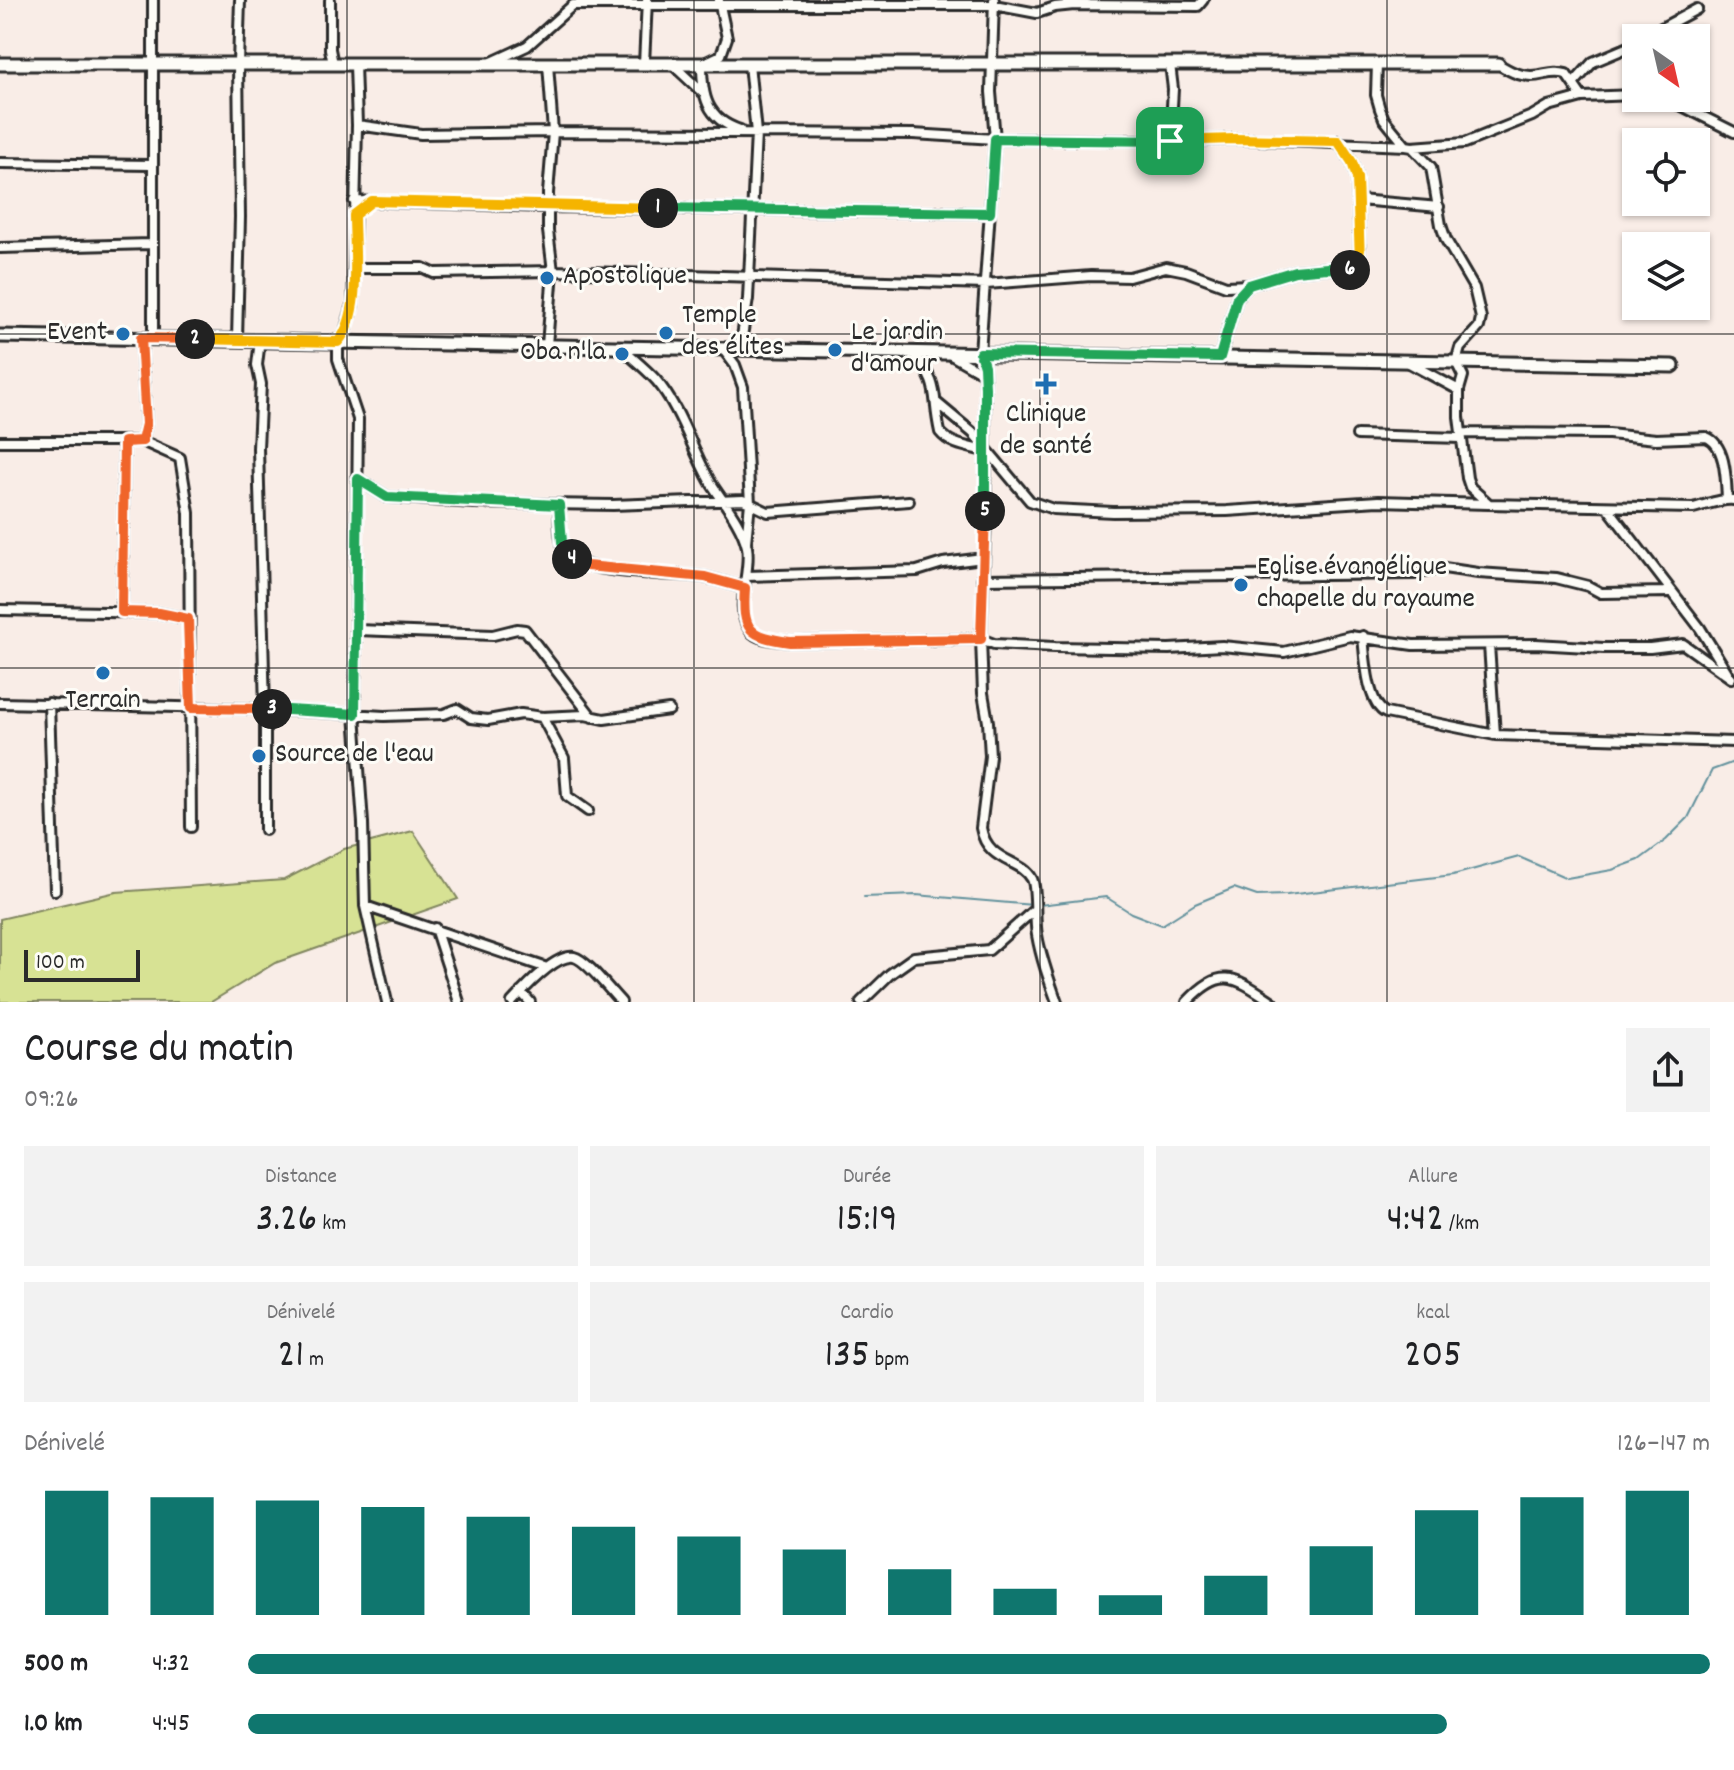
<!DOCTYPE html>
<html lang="fr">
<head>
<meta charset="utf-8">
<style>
  body { margin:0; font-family:Dekko,sans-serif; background:#f2f2f2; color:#202124; height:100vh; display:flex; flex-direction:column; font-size:30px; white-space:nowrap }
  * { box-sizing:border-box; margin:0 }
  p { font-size:26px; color:#757577 }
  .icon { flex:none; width:44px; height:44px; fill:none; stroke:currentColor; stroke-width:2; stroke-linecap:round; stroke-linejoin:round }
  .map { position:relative; height:1002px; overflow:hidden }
  .side { display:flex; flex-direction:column; background:#fff; flex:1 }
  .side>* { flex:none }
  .needle { width:52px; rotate:146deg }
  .tools { position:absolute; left:1622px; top:24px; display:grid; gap:16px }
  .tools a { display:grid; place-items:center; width:88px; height:88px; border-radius:0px; background:#fff; box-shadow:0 2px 6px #0004; font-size:40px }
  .scale { position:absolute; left:24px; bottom:20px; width:116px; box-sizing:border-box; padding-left:8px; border:4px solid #2b2b2b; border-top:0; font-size:22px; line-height:28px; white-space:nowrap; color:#2b2b2b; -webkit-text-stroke:6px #fdfcf7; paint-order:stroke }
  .pin { position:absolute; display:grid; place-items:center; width:68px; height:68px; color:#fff; margin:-34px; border-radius:16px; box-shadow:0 4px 12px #0006 }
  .km { position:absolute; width:40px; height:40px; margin:-20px; border-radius:50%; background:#222; color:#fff; font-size:22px; line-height:40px; text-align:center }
  .round { display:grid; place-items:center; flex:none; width:84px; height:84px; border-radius:0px; background:#f2f2f2 }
  .headline { display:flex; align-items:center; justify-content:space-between; height:136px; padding:0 24px }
  h1 { font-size:44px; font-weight:600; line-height:60px }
  .figures { display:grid; grid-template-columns:repeat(3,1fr); gap:12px; height:136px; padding:8px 24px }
  .figures div { display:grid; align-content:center; border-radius:0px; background:#f2f2f2; text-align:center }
  .figures b { font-size:40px; font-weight:600 }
  .figures small { font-size:22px; font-weight:400 }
  .figures p { font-size:22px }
  .chart { height:224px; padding:16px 24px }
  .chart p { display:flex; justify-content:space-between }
  .chart svg { width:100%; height:144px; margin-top:8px; stroke:#0f766e; stroke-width:6 }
  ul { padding:0 24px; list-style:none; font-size:26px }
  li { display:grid; grid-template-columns:128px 96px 1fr; align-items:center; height:60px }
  li i { height:20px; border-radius:10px; background:#0f766e }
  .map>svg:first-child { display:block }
  .green { fill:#d7e294; stroke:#818660; stroke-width:2 }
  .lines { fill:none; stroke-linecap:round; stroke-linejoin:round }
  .stream { stroke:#64929d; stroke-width:2 }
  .street-casing { stroke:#2b2b2b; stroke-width:14 }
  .secondary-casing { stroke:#2b2b2b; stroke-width:17 }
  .street { stroke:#fdfcf7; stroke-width:8 }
  .secondary { stroke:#fdfcf7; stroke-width:11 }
  .split-1-casing { stroke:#fff; stroke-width:16 }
  .split-2-casing { stroke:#fff; stroke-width:16 }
  .split-3-casing { stroke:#fff; stroke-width:16 }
  .split-4-casing { stroke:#fff; stroke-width:16 }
  .split-5-casing { stroke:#fff; stroke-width:16 }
  .split-6-casing { stroke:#fff; stroke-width:16 }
  .split-7-casing { stroke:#fff; stroke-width:16 }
  .split-1 { stroke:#22a559; stroke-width:10 }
  .split-2 { stroke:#f5b400; stroke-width:10 }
  .split-3 { stroke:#f0652b; stroke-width:10 }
  .split-4 { stroke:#22a559; stroke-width:10 }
  .split-5 { stroke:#f0652b; stroke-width:10 }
  .split-6 { stroke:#22a559; stroke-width:10 }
  .split-7 { stroke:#f5b400; stroke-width:10 }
  .grid { fill:none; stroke:#2b2b2b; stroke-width:2; stroke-opacity:0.55 }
  .poi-dot { fill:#1f6fb2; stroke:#fdfcf7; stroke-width:3 }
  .labels { text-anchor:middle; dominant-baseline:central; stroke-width:6; stroke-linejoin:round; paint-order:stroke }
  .poi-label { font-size:28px; fill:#2b2b2b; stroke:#fdfcf7; text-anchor:start }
</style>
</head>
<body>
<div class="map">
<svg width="1734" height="1002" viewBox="0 0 1734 1002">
  <rect width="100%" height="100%" fill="#f9ede7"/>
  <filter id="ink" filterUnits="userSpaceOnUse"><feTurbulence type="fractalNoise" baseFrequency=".0125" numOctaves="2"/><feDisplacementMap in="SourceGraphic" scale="16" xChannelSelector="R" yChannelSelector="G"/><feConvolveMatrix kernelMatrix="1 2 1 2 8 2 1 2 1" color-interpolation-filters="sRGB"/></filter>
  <g filter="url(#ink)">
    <path class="green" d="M 413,831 L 458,899 L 275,963 L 211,1002 L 0,1002 L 0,919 L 116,892 L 284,880 L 344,849 Z"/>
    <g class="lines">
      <path class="stream" d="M 864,897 L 916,895 L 1033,905
        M 1039,905 L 1106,897 L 1131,913 L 1162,925 L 1195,904 L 1234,888 L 1257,896 L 1287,895 L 1453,875 L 1519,857 L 1567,878 L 1612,870 L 1639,860 L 1666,840 L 1688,818 L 1712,770 L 1734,762"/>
      <g class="street-casing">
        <path id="street" d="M 153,0 L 153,338
          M 330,0 L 330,49 L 333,64
          M 994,0 L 991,92 L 995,139 L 980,353 L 984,366 L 985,388 L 986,517 L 981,639 L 983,693 L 988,722 L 990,756 L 981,828 C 987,863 1022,859 1032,879 C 1037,888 1034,921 1037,935 C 1041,958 1049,980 1057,1002
          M 719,1 L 727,38 L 721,55 L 702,64 C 702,95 706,119 740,130
          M 1643,38 L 1697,9
          M 492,62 L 527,46 L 573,5 L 994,5 L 1037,13 L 1055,7 L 1074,5 L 1198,6 L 1203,0
          M 355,64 L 357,125 L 353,305 L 344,335 L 338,342 L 338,359 L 358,419 L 355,714 L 363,823 L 365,906 L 387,1002
          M 644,64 L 647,0
          M 672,64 L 702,92
          M 1170,64 L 1173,89 L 1170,141
          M 1377,64 L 1376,95 L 1380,109 L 1384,119 L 1406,146 L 1412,147 L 1431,167 L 1441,225 L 1446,240 L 1474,288 L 1481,318 L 1479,327 L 1460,348 L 1456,362 L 1463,376 L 1459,390 L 1459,417 L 1467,478 L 1470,487 L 1489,504 L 1693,508 C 1706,505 1723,498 1734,500
          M 1498,64 C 1508,70 1518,76 1531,76 C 1544,76 1553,70 1566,74 L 1582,97 L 1636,95
          M 1574,83 L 1593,62 L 1636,44
          M 1658,98 L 1682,106 L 1734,132
          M 357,125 L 421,134 L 553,132 L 913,134 L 995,139 L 1188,141 L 1235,139 L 1406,146
          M 1412,147 L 1465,143 L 1532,116 L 1549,106 L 1582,97
          M 0,163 L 151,165
          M 1359,200 L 1439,207
          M 354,201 L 548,207 L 990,213
          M 0,248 L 151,244
          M 354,268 L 423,268 L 434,273 L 553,271 L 986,284 L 1091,276 L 1129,277 L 1166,267 L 1186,271 L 1226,286 L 1249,285
          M 141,338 L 146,424 L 142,441
          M 237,340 L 240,217 L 238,64 L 240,0
          M 260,340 L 257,365 L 261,384 L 258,448 L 265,709 L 265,830
          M 547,345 L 553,271 L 548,231 L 548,193 L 553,132 L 548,64
          M 620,347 C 632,358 645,368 656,380 C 681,409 692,450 711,483 C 723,502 742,524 747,547 C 752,572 733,607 750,630 C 758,641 778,640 790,642 L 981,639 L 994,644 L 1055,647 L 1169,649 L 1222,646 L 1284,652 L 1350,636 L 1413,645 L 1536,644 L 1604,648 L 1650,648 L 1683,644 L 1731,678
          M 723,349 L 735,365 L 743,387 L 750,503 L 746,542
          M 740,349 L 748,299 L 756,133 L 749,64
          M 913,352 C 942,389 931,392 940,432 C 950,445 969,447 984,451
          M 951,355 L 984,374
          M 1220,357 L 1237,298 L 1249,285 L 1295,271 L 1327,268 L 1350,270 L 1360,261 L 1357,178 L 1352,162 L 1338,141
          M 1409,363 L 1459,390
          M 937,403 L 973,433 L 1030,501 L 1053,509 L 1113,512 L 1227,511 L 1378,501 L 1488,504
          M 1461,433 L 1609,434 L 1656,439 L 1706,437 C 1726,444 1726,480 1727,499
          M 1357,435 L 1461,438
          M 0,441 L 142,441 L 180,458 L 189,513 L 191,827
          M 358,479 L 387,497 L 474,503 L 613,505 L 743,500 L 768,512 L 909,501
          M 559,505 C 560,519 558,540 566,553 C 582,576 674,573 703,577 C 717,579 731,585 745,588
          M 1608,508 L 1700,628 L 1730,677
          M 746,576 L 917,571 L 943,563 L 983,558
          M 982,579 L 1415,574 L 1444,568 L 1478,573 L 1556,578 L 1588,586 L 1601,593 L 1670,592
          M 0,610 L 159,613 L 188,619
          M 122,612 L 124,442
          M 357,630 L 493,635 L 517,629 L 525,630 L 592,717
          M 1363,636 C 1365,656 1367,704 1386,713 L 1495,735 L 1734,742
          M 1489,645 L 1495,735
          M 0,703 L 265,709 L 384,716 L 444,714 L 457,709 L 471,718 L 488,720 L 521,714 L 542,717 L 585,715 L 604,719 L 669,710
          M 49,703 L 55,890
          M 542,717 L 564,758 L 567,796 L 588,811
          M 365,906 L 547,968
          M 435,928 L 459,1002
          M 521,992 L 530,1002
          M 512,1002 C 524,989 555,954 574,957 C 587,960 611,992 621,1002
          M 861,1002 L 890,974 L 914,957 L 989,950 L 1034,910
          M 1187,1002 C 1222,965 1235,977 1273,1002"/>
      </g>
      <g class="secondary-casing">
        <path id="secondary" d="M 0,64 L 1498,64
          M 0,336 L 1673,366"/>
      </g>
      <use href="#street" class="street"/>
      <use href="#secondary" class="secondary"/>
    </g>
  </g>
  <g class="lines" filter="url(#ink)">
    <g class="split-1-casing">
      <path id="split-1" d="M 658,208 L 990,213 L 995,139 L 1170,141"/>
    </g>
    <g class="split-2-casing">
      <path id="split-2" d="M 195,339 L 338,342 C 362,315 354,250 354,215 L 372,201 L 658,208"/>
    </g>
    <g class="split-3-casing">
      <path id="split-3" d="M 195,339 L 141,338 L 146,424 L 142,441 L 124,442 L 122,612 L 159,613 L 188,619 L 191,708 L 272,709"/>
    </g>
    <g class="split-4-casing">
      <path id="split-4" d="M 272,709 L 355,714 L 358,479 L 387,497 L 559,505 L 562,542 L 572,559"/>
    </g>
    <g class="split-5-casing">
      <path id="split-5" d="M 572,559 L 587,566 L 705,577 L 745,588 C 742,632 749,636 790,642 L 981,639 L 985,511"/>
    </g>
    <g class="split-6-casing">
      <path id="split-6" d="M 985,511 L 985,388 L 984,366 L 980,353 L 1220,357 L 1237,298 L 1249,285 L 1295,271 L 1327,268 L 1350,270"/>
    </g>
    <g class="split-7-casing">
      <path id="split-7" d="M 1170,141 L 1235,139 L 1338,141 L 1352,162 L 1357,178 L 1360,261 L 1350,270"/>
    </g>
    <use href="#split-1" class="split-1"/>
    <use href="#split-2" class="split-2"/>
    <use href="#split-3" class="split-3"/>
    <use href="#split-4" class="split-4"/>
    <use href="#split-5" class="split-5"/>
    <use href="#split-6" class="split-6"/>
    <use href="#split-7" class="split-7"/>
  </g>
  <path class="grid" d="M 347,0 L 347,1002M 694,0 L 694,1002M 1040,0 L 1040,1002M 1387,0 L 1387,1002M 0,334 L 1734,334M 0,668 L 1734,668"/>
  <g class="poi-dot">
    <circle cx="547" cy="278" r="8"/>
    <circle cx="666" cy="333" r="8"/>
    <circle cx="123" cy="334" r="8"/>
    <circle cx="835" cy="350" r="8"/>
    <circle cx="622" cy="354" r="8"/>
    <path d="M1042 372h8v8h8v8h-8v8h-8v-8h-8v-8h8z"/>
    <circle cx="1241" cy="585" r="8"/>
    <circle cx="103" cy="673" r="8"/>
    <circle cx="259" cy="756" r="8"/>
  </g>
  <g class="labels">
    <g class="poi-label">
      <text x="563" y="278">Apostolique</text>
      <text x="682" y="317">Temple<tspan x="682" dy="32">des élites</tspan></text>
      <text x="107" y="334" text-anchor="end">Event</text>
      <text x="851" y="334">Le jardin<tspan x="851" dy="32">d'amour</tspan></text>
      <text x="606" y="354" text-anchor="end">Oba n'la</text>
      <text x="1046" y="416" text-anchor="middle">Clinique<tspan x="1046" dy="32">de santé</tspan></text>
      <text x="1257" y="569">Eglise évangélique<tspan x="1257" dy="32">chapelle du rayaume</tspan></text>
      <text x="103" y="702" text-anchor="middle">Terrain</text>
      <text x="275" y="756">Source de l'eau</text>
    </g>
  </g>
</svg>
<div class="tools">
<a><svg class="needle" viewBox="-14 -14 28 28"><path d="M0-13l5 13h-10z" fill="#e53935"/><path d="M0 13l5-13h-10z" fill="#757577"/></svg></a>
<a><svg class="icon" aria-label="locate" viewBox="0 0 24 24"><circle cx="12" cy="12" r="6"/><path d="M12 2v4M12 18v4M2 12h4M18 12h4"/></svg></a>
<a><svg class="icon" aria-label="layers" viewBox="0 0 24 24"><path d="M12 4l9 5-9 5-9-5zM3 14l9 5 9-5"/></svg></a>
</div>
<div class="scale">100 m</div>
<div class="pin" style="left:1170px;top:141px;background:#1e9e55"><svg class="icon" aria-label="arrive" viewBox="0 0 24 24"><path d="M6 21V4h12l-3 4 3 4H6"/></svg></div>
<b class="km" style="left:658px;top:208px">1</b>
<b class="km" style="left:195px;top:339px">2</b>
<b class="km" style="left:272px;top:709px">3</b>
<b class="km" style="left:572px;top:559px">4</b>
<b class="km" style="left:985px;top:511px">5</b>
<b class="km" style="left:1350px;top:270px">6</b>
</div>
<section class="side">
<div class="headline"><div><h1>Course du matin</h1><p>09:26</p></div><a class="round"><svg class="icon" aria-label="share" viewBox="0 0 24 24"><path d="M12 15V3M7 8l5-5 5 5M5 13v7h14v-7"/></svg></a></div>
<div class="figures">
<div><p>Distance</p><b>3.26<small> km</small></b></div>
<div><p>Durée</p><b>15:19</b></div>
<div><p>Allure</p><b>4:42<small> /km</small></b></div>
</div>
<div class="figures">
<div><p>Dénivelé</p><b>21<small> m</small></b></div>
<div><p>Cardio</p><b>135<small> bpm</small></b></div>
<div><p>kcal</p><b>205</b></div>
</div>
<div class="chart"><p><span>Dénivelé</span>126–147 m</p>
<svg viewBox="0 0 160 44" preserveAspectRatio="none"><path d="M5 44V6M15 44V8M25 44V9M35 44V11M45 44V14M55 44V17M65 44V20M75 44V24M85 44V30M95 44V36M105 44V38M115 44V32M125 44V23M135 44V12M145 44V8M155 44V6"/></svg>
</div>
<ul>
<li><b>500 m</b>4:32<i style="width:100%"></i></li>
<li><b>1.0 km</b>4:45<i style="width:82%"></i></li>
</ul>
</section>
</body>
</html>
